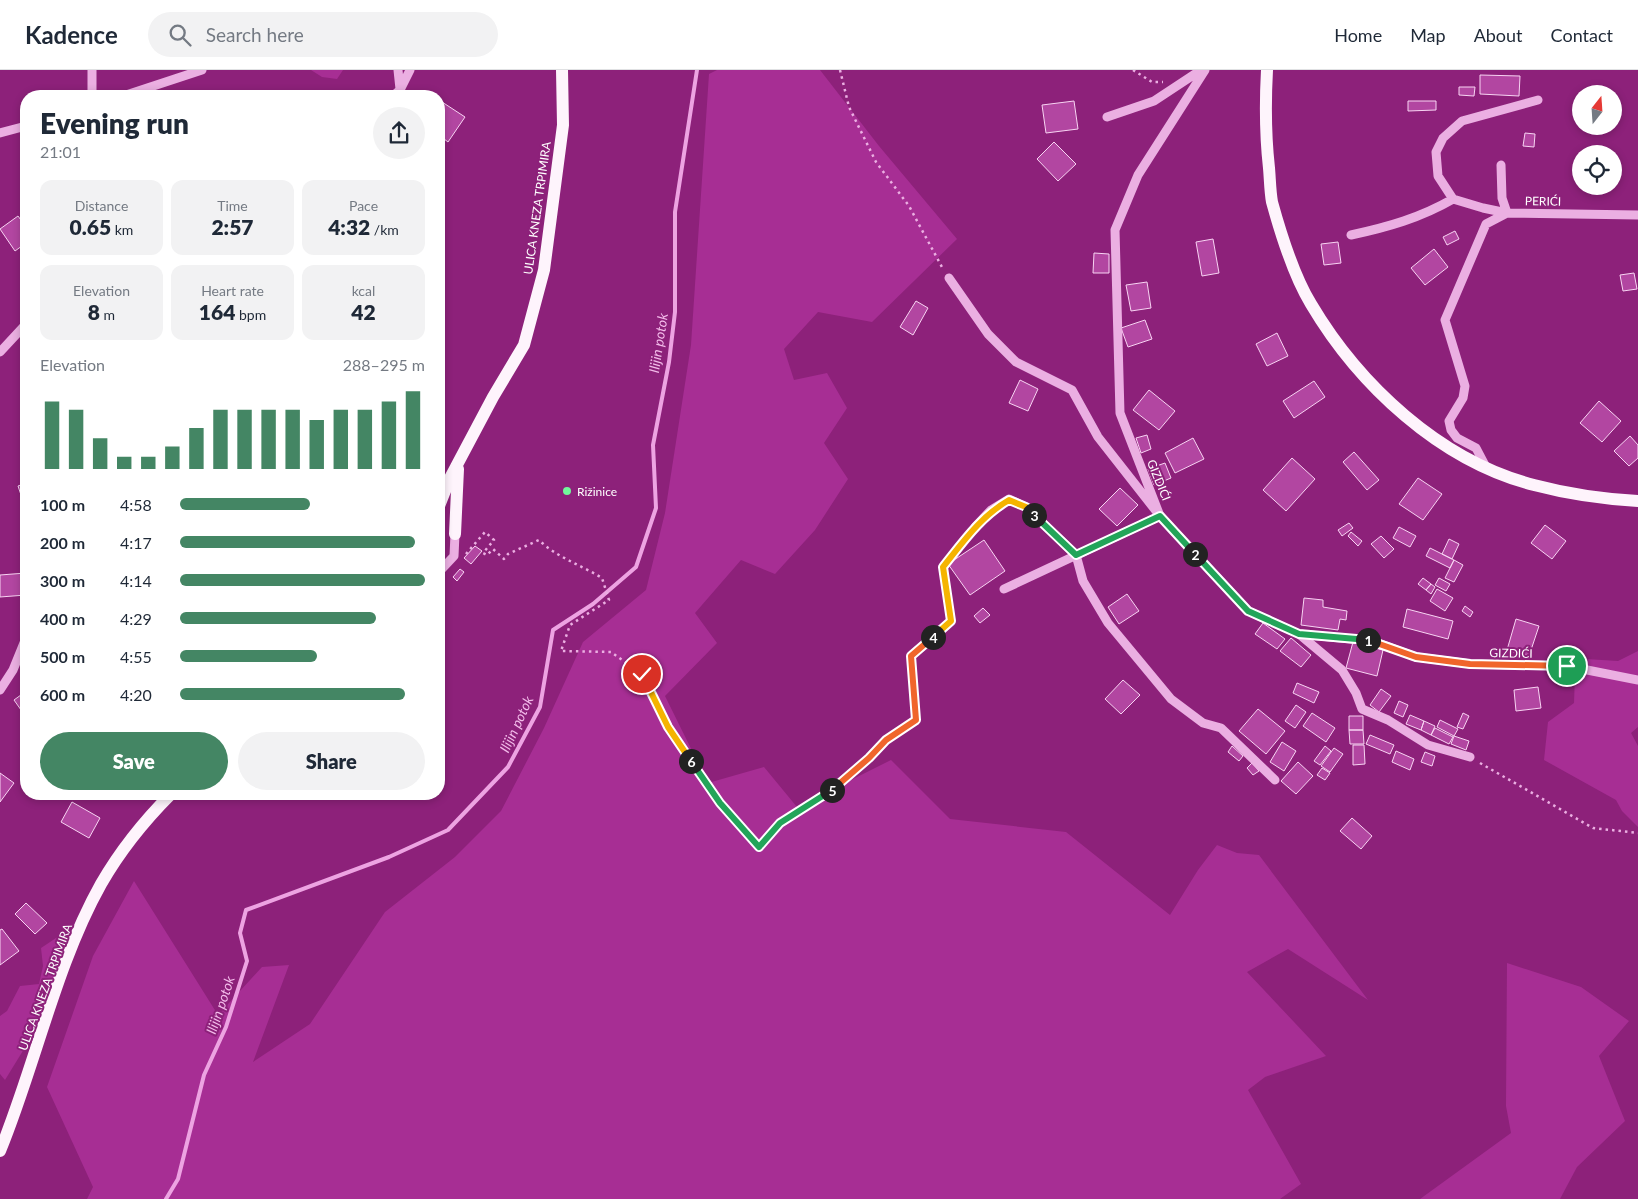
<!DOCTYPE html>
<html lang="en">
<head>
<meta charset="utf-8">
<style>
  body { margin:0; font-family:Lato,sans-serif; background:#f2f2f3; color:#1f2937; height:100vh; display:flex; flex-direction:column; font-size:19px; white-space:nowrap }
  * { box-sizing:border-box; margin:0 }
  p { font-size:16px; color:#747a83 }
  .icon { flex:none; width:28px; height:28px; fill:none; stroke:currentColor; stroke-width:2; stroke-linecap:round; stroke-linejoin:round }
  .map { position:relative; flex:1; overflow:hidden }
  .side { position:absolute; left:20px; top:20px; width:425px; height:710px; display:flex; flex-direction:column; background:#fff; border-radius:20px; box-shadow:0 2px 8px #0003 }
  .side>* { flex:none }
  .needle { width:32px; rotate:17deg }
  .fabs { position:absolute; left:1572px; top:15px; display:grid; gap:10px }
  .fabs a { display:grid; place-items:center; width:50px; height:50px; border-radius:50%; background:#fff; box-shadow:0 2px 8px #0003; font-size:25px }
  .pin { position:absolute; display:grid; place-items:center; width:42px; height:42px; color:#fff; margin:-21px; border:2px solid #fff; border-radius:50%; box-shadow:0 1px 5px #0007 }
  .km { position:absolute; width:25px; height:25px; margin:-12px; border-radius:50%; background:#222; color:#fff; font-size:14px; line-height:25px; text-align:center }
  .round { display:grid; place-items:center; flex:none; width:52px; height:52px; border-radius:26px; background:#f2f2f3 }
  .head { display:flex; align-items:center; justify-content:space-between; height:85px; padding:0 20px }
  h1 { font-size:28px; font-weight:800; line-height:38px }
  .figures { display:grid; grid-template-columns:repeat(3,1fr); gap:8px; height:85px; padding:5px 20px }
  .figures div { display:grid; align-content:center; border-radius:12px; background:#f2f2f3; text-align:center }
  .figures b { font-size:21px; font-weight:800 }
  .figures small { font-size:14px; font-weight:400 }
  .figures p { font-size:14px }
  .chart { height:140px; padding:10px 20px }
  .chart p { display:flex; justify-content:space-between }
  .chart svg { width:100%; height:90px; margin-top:5px; stroke:#448664; stroke-width:6 }
  .action { display:flex; gap:10px; margin-top:auto; padding:10px 20px }
  .action a { flex:1; height:58px; border-radius:30px; background:#448664; color:#fff; font-size:20px; font-weight:800; line-height:58px; text-align:center }
  .action a+a { background:#f2f2f3; color:#1f2937 }
  ul { padding:0 20px; list-style:none; font-size:16px }
  li { display:grid; grid-template-columns:80px 60px 1fr; align-items:center; height:38px }
  li i { height:12px; border-radius:6px; background:#448664 }
  header { display:flex; align-items:center; gap:30px; box-sizing:border-box; height:70px; padding:0 25px; background:#fff; border-bottom:1px solid #e0e1e3 }
  header strong { font-size:24px }
  nav { display:flex; gap:28px; margin-inline-start:auto; font-size:18px }
  .search { width:350px; height:45px; background:#f2f2f3; display:flex; align-items:center; gap:12px; box-sizing:border-box; padding:0 18px; border-radius:28px; color:#747a83; font-size:19px }
  .map>svg:first-child { display:block }
  .green { fill:#a72e94 }
  .lines { fill:none; stroke-linecap:round; stroke-linejoin:round }
  .stream { stroke:#eda3e2; stroke-width:4 }
  .building { fill:#b246a1; stroke:#f8d4f3 }
  .path { stroke:#ebafe2; stroke-width:2.5; stroke-dasharray:2.5 4; stroke-linecap:butt }
  .minor { stroke:#ebafe2; stroke-width:9 }
  .major { stroke:#fef4fc; stroke-width:12 }
  .split-1-casing { stroke:#fff; stroke-width:10 }
  .split-2-casing { stroke:#fff; stroke-width:10 }
  .split-3-casing { stroke:#fff; stroke-width:10 }
  .split-4-casing { stroke:#fff; stroke-width:10 }
  .split-5-casing { stroke:#fff; stroke-width:10 }
  .split-6-casing { stroke:#fff; stroke-width:10 }
  .split-7-casing { stroke:#fff; stroke-width:10 }
  .split-1 { stroke:#f0652b; stroke-width:6 }
  .split-2 { stroke:#22a559; stroke-width:6 }
  .split-3 { stroke:#22a559; stroke-width:6 }
  .split-4 { stroke:#f5b400; stroke-width:6 }
  .split-5 { stroke:#f0652b; stroke-width:6 }
  .split-6 { stroke:#22a559; stroke-width:6 }
  .split-7 { stroke:#f5b400; stroke-width:6 }
  .poi-dot { fill:#71f89b; stroke:#8d217a; stroke-width:2 }
  .labels { text-anchor:middle; dominant-baseline:central; stroke-width:4; stroke-linejoin:round; paint-order:stroke }
  .street-label { font-size:12px; fill:#fff; stroke:#8d217a }
  .poi-label { font-size:12px; fill:#fff; stroke:#8d217a; text-anchor:start }
  .water-label { font-size:14px; font-style:italic; fill:#f3bbea; stroke:#8d217a }
</style>
</head>
<body>
<header>
<strong>Kadence</strong>
<div class="search"><svg class="icon" aria-label="search" viewBox="0 0 24 24"><circle cx="10" cy="10" r="6"/><path d="M15 15l6 6"/></svg>Search here</div>
<nav><a>Home</a><a>Map</a><a>About</a><a>Contact</a></nav>
</header>
<div class="map">
<svg width="1638" height="1129" viewBox="0 0 1638 1129">
  <rect width="100%" height="100%" fill="#8d217a"/>
  <path class="green" d="M 311,0 L 343,0 L 337,9 L 322,7 Z
    M 717,0 L 820,0 L 879,76 L 957,169 L 872,252 L 818,242 L 784,279 L 794,310 L 827,303 L 847,338 L 824,373 L 848,409 L 815,460 L 775,504 L 741,490 L 695,543 L 717,573 L 665,626 L 708,713 L 764,697 L 797,737 L 891,690 L 950,749 L 1066,762 L 1170,845 L 1198,800 L 1217,775 L 1237,783 L 1259,785 L 1368,930 L 1288,879 L 1247,902 L 1326,986 L 1265,1007 L 1248,1020 L 1301,1114 L 1280,1129 L 87,1129 L 93,1117 L 47,1017 L 93,886 L 134,811 L 218,945 L 262,897 L 289,895 L 253,992 L 310,954 L 385,842 L 455,787 L 501,741 L 544,658 L 583,572 L 646,520 L 665,443 L 691,275 L 709,4 Z
    M 1638,581 L 1638,657 L 1631,663 L 1638,676 L 1638,757 L 1622,741 L 1616,730 L 1544,690 L 1548,652 L 1574,633 L 1575,604 L 1586,589 L 1618,591 Z
    M 59,866 L 68,872 L 32,966 L 5,1010 L 0,1004 L 0,946 L 7,941 L 20,916 L 39,914 L 43,896 L 41,878 Z
    M 1507,893 L 1581,917 L 1629,951 L 1599,986 L 1625,1051 L 1577,1097 L 1560,1129 L 1420,1129 L 1511,1063 L 1506,1036 Z"/>
  <g class="lines">
    <path class="stream" d="M 166,1129 L 178,1109 L 204,1005 L 226,957 L 247,891 L 240,863 L 246,840 L 389,787 L 448,760 L 508,697 L 540,637 L 553,560 L 593,534 L 636,497 L 656,438 L 653,375 L 669,292 L 675,242 L 675,142 L 697,0"/>
  </g>
  <path class="building" d="M 1480,5 L 1520,6 L 1519,26 L 1480,24 Z
    M 1459,17 L 1475,17 L 1474,26 L 1459,25 Z
    M 439,30 L 465,47 L 448,72 L 439,65 Z
    M 1074,31 L 1078,59 L 1046,63 L 1042,35 Z
    M 1408,31 L 1436,31 L 1436,40 L 1408,41 Z
    M 1525,63 L 1535,64 L 1534,77 L 1523,76 Z
    M 1054,72 L 1076,94 L 1058,111 L 1037,89 Z
    M 18,146 L 26,157 L 26,173 L 15,181 L 0,159 Z
    M 1455,161 L 1459,169 L 1447,175 L 1443,167 Z
    M 1213,169 L 1219,203 L 1202,206 L 1196,172 Z
    M 1338,172 L 1341,193 L 1324,195 L 1321,174 Z
    M 1434,179 L 1448,197 L 1425,215 L 1411,198 Z
    M 1094,183 L 1109,184 L 1109,203 L 1093,203 Z
    M 1634,203 L 1637,219 L 1623,221 L 1620,205 Z
    M 1147,212 L 1151,238 L 1131,241 L 1126,215 Z
    M 916,231 L 928,238 L 913,265 L 900,257 Z
    M 1145,250 L 1152,269 L 1128,277 L 1121,258 Z
    M 1277,263 L 1288,286 L 1267,296 L 1256,274 Z
    M 1020,310 L 1038,319 L 1028,341 L 1009,333 Z
    M 1314,311 L 1325,327 L 1294,348 L 1283,331 Z
    M 1149,320 L 1175,341 L 1159,360 L 1133,340 Z
    M 1599,331 L 1621,351 L 1602,372 L 1580,353 Z
    M 1147,365 L 1151,379 L 1141,383 L 1136,368 Z
    M 1630,366 L 1638,375 L 1638,388 L 1629,396 L 1614,381 Z
    M 1193,368 L 1204,389 L 1175,403 L 1165,383 Z
    M 1354,382 L 1379,410 L 1367,420 L 1343,392 Z
    M 1292,388 L 1315,409 L 1286,441 L 1263,420 Z
    M 1165,393 L 1171,408 L 1154,415 L 1148,399 Z
    M 1418,408 L 1442,424 L 1423,450 L 1399,434 Z
    M 26,413 L 26,426 L 22,428 L 18,416 Z
    M 1120,418 L 1138,435 L 1117,456 L 1099,439 Z
    M 1349,453 L 1353,458 L 1342,466 L 1338,460 Z
    M 1545,455 L 1566,471 L 1552,489 L 1531,473 Z
    M 1399,457 L 1416,466 L 1410,477 L 1393,468 Z
    M 1351,462 L 1362,471 L 1358,476 L 1348,466 Z
    M 1381,466 L 1394,479 L 1384,488 L 1371,474 Z
    M 1449,469 L 1459,474 L 1452,489 L 1442,484 Z
    M 984,470 L 1005,501 L 970,525 L 948,494 Z
    M 475,476 L 482,481 L 471,494 L 464,488 Z
    M 1430,478 L 1454,490 L 1450,498 L 1426,486 Z
    M 1454,490 L 1463,495 L 1454,512 L 1445,508 Z
    M 460,499 L 464,502 L 457,511 L 453,507 Z
    M 26,503 L 26,525 L 0,527 L 0,505 Z
    M 1423,508 L 1431,514 L 1426,520 L 1418,514 Z
    M 1439,508 L 1450,514 L 1446,521 L 1435,515 Z
    M 1431,514 L 1435,517 L 1431,524 L 1426,520 Z
    M 1437,519 L 1453,528 L 1445,541 L 1430,531 Z
    M 1127,524 L 1139,541 L 1119,554 L 1108,537 Z
    M 1304,528 L 1323,530 L 1323,537 L 1347,541 L 1346,550 L 1340,549 L 1338,560 L 1301,555 Z
    M 1465,536 L 1473,542 L 1470,547 L 1462,541 Z
    M 983,538 L 990,545 L 980,553 L 974,546 Z
    M 1407,539 L 1453,551 L 1448,569 L 1403,557 Z
    M 1516,549 L 1539,556 L 1529,586 L 1507,580 Z
    M 1263,553 L 1285,569 L 1277,579 L 1255,564 Z
    M 1291,568 L 1311,585 L 1301,597 L 1280,581 Z
    M 1353,572 L 1383,580 L 1377,606 L 1346,598 Z
    M 1123,610 L 1140,625 L 1121,644 L 1105,629 Z
    M 1297,613 L 1319,622 L 1314,633 L 1293,623 Z
    M 1538,617 L 1541,638 L 1516,641 L 1514,620 Z
    M 1381,619 L 1391,626 L 1379,642 L 1370,635 Z
    M 25,622 L 26,624 L 26,647 L 14,630 Z
    M 1399,631 L 1408,635 L 1403,647 L 1394,643 Z
    M 1296,635 L 1306,642 L 1295,658 L 1285,651 Z
    M 1258,639 L 1285,661 L 1266,684 L 1239,661 Z
    M 1312,643 L 1335,658 L 1326,672 L 1303,656 Z
    M 1463,643 L 1469,646 L 1463,659 L 1457,657 Z
    M 1410,645 L 1424,651 L 1421,660 L 1406,654 Z
    M 1349,646 L 1363,646 L 1363,660 L 1349,660 Z
    M 1440,650 L 1458,659 L 1454,666 L 1437,657 Z
    M 1424,651 L 1435,656 L 1431,665 L 1421,660 Z
    M 1435,658 L 1453,667 L 1449,674 L 1431,665 Z
    M 1349,660 L 1363,660 L 1364,674 L 1350,674 Z
    M 1370,665 L 1394,675 L 1390,684 L 1366,674 Z
    M 1454,666 L 1469,671 L 1466,680 L 1451,674 Z
    M 1282,672 L 1296,681 L 1284,701 L 1270,692 Z
    M 1353,675 L 1364,675 L 1365,694 L 1353,695 Z
    M 1232,676 L 1243,686 L 1239,691 L 1228,682 Z
    M 1325,676 L 1331,681 L 1320,695 L 1314,691 Z
    M 1334,678 L 1343,684 L 1330,702 L 1321,696 Z
    M 1396,681 L 1414,689 L 1410,700 L 1392,692 Z
    M 1425,682 L 1435,686 L 1432,696 L 1421,692 Z
    M 1298,692 L 1313,706 L 1296,724 L 1281,711 Z
    M 1252,693 L 1259,701 L 1253,705 L 1247,698 Z
    M 1322,698 L 1330,703 L 1325,710 L 1317,705 Z
    M 0,703 L 14,713 L 0,732 Z
    M 72,732 L 100,748 L 89,768 L 61,752 Z
    M 1352,748 L 1372,766 L 1361,779 L 1340,761 Z
    M 26,833 L 47,853 L 35,864 L 15,844 Z
    M 2,859 L 19,881 L 0,895 L 0,860 Z"/>
  <g class="lines">
    <path class="path" d="M 840,0 L 849,37 L 876,92 L 909,136 L 943,199
      M 1133,0 L 1152,12 L 1163,12
      M 466,484 L 485,462 L 494,470 L 483,483 L 487,485 L 493,479 L 504,489 L 508,484 L 539,470 C 556,487 581,495 602,508 L 609,530 L 570,555 L 561,581 L 611,582 L 642,604 L 668,657 L 720,733 L 759,777 L 780,753 L 841,715 L 886,670 L 916,650 L 911,586 L 951,551 L 943,497 L 969,465
      M 1480,693 L 1593,758 L 1638,763"/>
    <path class="minor" d="M 92,0 L 92,26
      M 398,0 L 400,19
      M 1205,0 L 1138,105 L 1115,160 L 1120,343 L 1160,446 L 1248,541 L 1299,564 L 1372,571 L 1416,587 L 1471,594 L 1567,596 L 1638,610
      M 123,26 L 202,0
      M 393,26 L 400,20 L 410,0
      M 1538,30 L 1462,51 L 1443,68 L 1436,82 L 1438,106 L 1453,129 L 1483,138 L 1507,143 L 1638,145
      M 1107,47 L 1154,31 L 1201,0
      M 0,63 L 26,56
      M 1501,95 L 1502,128 L 1507,143
      M 1351,165 C 1388,157 1420,148 1453,129
      M 949,208 L 988,264 L 1016,292 L 1072,320 L 1098,367 L 1160,446 L 1004,519
      M 0,282 L 26,254
      M 1486,397 L 1476,378 L 1457,368 L 1451,360 L 1449,351 L 1463,328 L 1465,316 L 1445,250 L 1486,154 L 1507,143
      M 975,457 L 991,440 L 1009,429 L 1026,437 L 1076,485 L 1083,511 L 1108,553 L 1171,629 L 1203,653 L 1221,658 L 1275,710
      M 439,502 L 454,486 L 455,464
      M 1299,564 L 1342,600 L 1356,623 L 1362,639 L 1388,650 L 1428,675 L 1470,687
      M 0,620 L 13,600 L 26,568"/>
    <path class="major" d="M 1267,0 C 1265,36 1265,62 1269,98 C 1270,109 1270,121 1272,132 C 1280,161 1295,208 1311,234 C 1359,315 1440,391 1534,415 C 1568,424 1603,429 1638,431
      M 439,436 L 450,408 L 493,327 L 524,275 L 544,200 L 563,55 L 562,0
      M 455,464 L 458,399
      M 0,1081 C 35,996 56,894 101,814 C 120,781 145,750 171,724"/>
  </g>
  <g class="lines">
    <g class="split-1-casing">
      <path id="split-1" d="M 1368,570 L 1416,587 L 1470,594 L 1567,596"/>
    </g>
    <g class="split-2-casing">
      <path id="split-2" d="M 1195,484 L 1248,541 L 1299,564 L 1368,570"/>
    </g>
    <g class="split-3-casing">
      <path id="split-3" d="M 1034,445 L 1076,485 L 1160,446 L 1195,484"/>
    </g>
    <g class="split-4-casing">
      <path id="split-4" d="M 933,567 L 951,551 L 943,497 C 963,472 981,446 1009,430 L 1026,437 L 1034,445"/>
    </g>
    <g class="split-5-casing">
      <path id="split-5" d="M 832,720 L 869,688 L 886,670 L 916,650 L 911,586 L 933,567"/>
    </g>
    <g class="split-6-casing">
      <path id="split-6" d="M 691,691 L 720,733 L 759,777 L 780,753 L 832,720"/>
    </g>
    <g class="split-7-casing">
      <path id="split-7" d="M 642,604 L 668,657 L 691,691"/>
    </g>
    <use href="#split-1" class="split-1"/>
    <use href="#split-2" class="split-2"/>
    <use href="#split-3" class="split-3"/>
    <use href="#split-4" class="split-4"/>
    <use href="#split-5" class="split-5"/>
    <use href="#split-6" class="split-6"/>
    <use href="#split-7" class="split-7"/>
  </g>
  <circle class="poi-dot" cx="567" cy="421" r="5"/>
  <g class="labels">
    <g class="street-label">
      <text transform="translate(1543 131) rotate(1)">PERIĆI</text>
      <text transform="translate(537 138) rotate(-82)">ULICA KNEZA TRPIMIRA</text>
      <text transform="translate(1159 410) rotate(68)">GIZDIĆI</text>
      <text transform="translate(1511 583) rotate(1)">GIZDIĆI</text>
      <text transform="translate(45 917) rotate(-70)">ULICA KNEZA TRPIMIRA</text>
    </g>
    <g class="poi-label">
      <text x="577" y="421">Rižinice</text>
    </g>
    <g class="water-label">
      <text transform="translate(658 273) rotate(-81)">Ilijin potok</text>
      <text transform="translate(516 654) rotate(-65)">Ilijin potok</text>
      <text transform="translate(220 935) rotate(-71)">Ilijin potok</text>
    </g>
  </g>
</svg>
<div class="fabs">
<a><svg class="needle" viewBox="-14 -14 28 28"><path d="M0-13l5 13h-10z" fill="#e53935"/><path d="M0 13l5-13h-10z" fill="#747a83"/></svg></a>
<a><svg class="icon" aria-label="locate" viewBox="0 0 24 24"><circle cx="12" cy="12" r="6"/><path d="M12 2v4M12 18v4M2 12h4M18 12h4"/></svg></a>
</div>
<div class="pin" style="left:1567px;top:596px;background:#1e9e55"><svg class="icon" aria-label="arrive" viewBox="0 0 24 24"><path d="M6 21V4h12l-3 4 3 4H6"/></svg></div>
<div class="pin" style="left:642px;top:604px;background:#d93025"><svg class="icon" aria-label="check" viewBox="0 0 24 24"><path d="M5 12l5 5 9-10"/></svg></div>
<b class="km" style="left:1368px;top:570px">1</b>
<b class="km" style="left:1195px;top:484px">2</b>
<b class="km" style="left:1034px;top:445px">3</b>
<b class="km" style="left:933px;top:567px">4</b>
<b class="km" style="left:832px;top:720px">5</b>
<b class="km" style="left:691px;top:691px">6</b>
<section class="side">
<div class="head"><div><h1>Evening run</h1><p>21:01</p></div><a class="round"><svg class="icon" aria-label="share" viewBox="0 0 24 24"><path d="M12 15V3M7 8l5-5 5 5M5 13v7h14v-7"/></svg></a></div>
<div class="figures">
<div><p>Distance</p><b>0.65<small> km</small></b></div>
<div><p>Time</p><b>2:57</b></div>
<div><p>Pace</p><b>4:32<small> /km</small></b></div>
</div>
<div class="figures">
<div><p>Elevation</p><b>8<small> m</small></b></div>
<div><p>Heart rate</p><b>164<small> bpm</small></b></div>
<div><p>kcal</p><b>42</b></div>
</div>
<div class="chart"><p><span>Elevation</span>288–295 m</p>
<svg viewBox="0 0 160 44" preserveAspectRatio="none"><path d="M5 44V11M15 44V15M25 44V29M35 44V38M45 44V38M55 44V33M65 44V24M75 44V15M85 44V15M95 44V15M105 44V15M115 44V20M125 44V15M135 44V15M145 44V11M155 44V6"/></svg>
</div>
<ul>
<li><b>100 m</b>4:58<i style="width:53%"></i></li>
<li><b>200 m</b>4:17<i style="width:96%"></i></li>
<li><b>300 m</b>4:14<i style="width:100%"></i></li>
<li><b>400 m</b>4:29<i style="width:80%"></i></li>
<li><b>500 m</b>4:55<i style="width:56%"></i></li>
<li><b>600 m</b>4:20<i style="width:92%"></i></li>
</ul>
<div class="action"><a>Save</a><a>Share</a></div>
</section>
</div>
</body>
</html>
